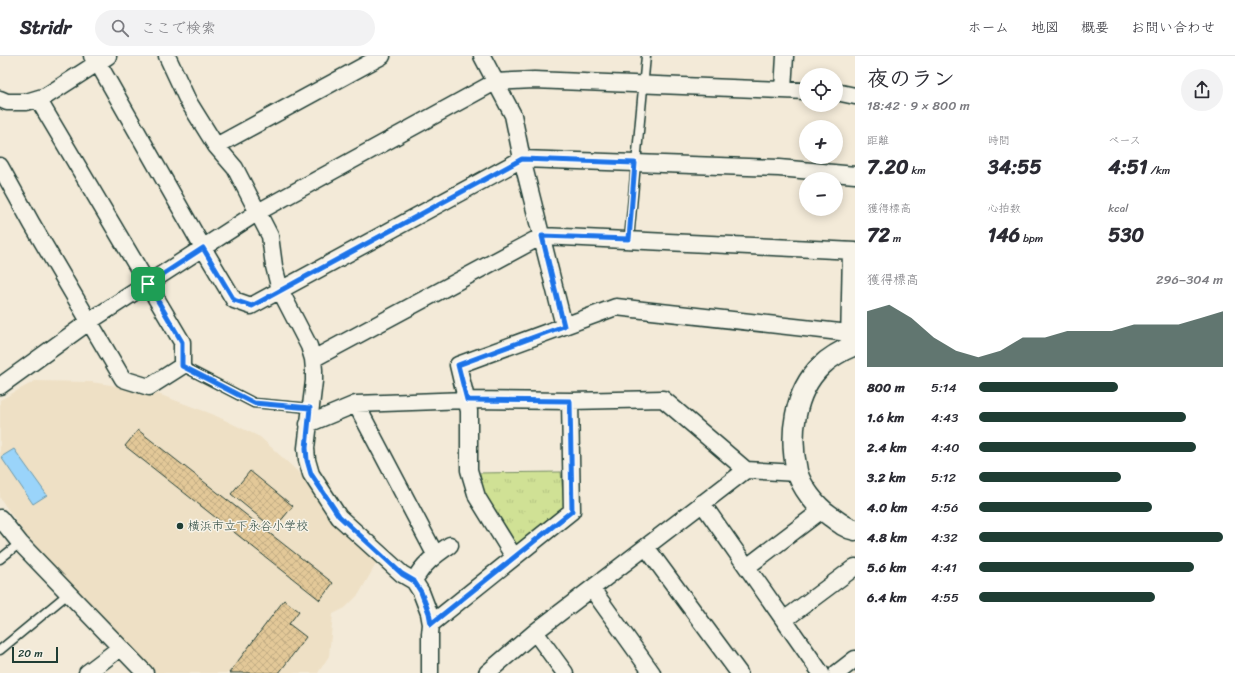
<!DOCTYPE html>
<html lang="ja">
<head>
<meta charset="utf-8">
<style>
  body { margin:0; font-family:Sriracha,"Klee One",sans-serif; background:#f2f2f3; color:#2b2b33; height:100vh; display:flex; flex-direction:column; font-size:15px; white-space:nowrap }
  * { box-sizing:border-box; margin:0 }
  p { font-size:13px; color:#7c7c81 }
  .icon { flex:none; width:22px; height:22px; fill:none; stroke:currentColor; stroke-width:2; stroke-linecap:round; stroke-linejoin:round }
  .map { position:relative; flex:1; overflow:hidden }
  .panel { display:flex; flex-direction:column; background:#fff; width:380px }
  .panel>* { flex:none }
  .buttons { position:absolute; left:799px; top:12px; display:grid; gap:8px }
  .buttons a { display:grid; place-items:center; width:44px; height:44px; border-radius:50%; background:#fff; box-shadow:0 2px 10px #0003; font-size:20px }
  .scale { position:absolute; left:12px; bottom:10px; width:46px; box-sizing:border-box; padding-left:4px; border:2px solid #1f3d34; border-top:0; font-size:11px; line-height:14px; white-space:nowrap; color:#1f3d34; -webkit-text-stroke:3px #f7f3e8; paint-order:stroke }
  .pin { position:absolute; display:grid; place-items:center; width:34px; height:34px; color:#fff; margin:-17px; border-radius:8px; box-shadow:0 2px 6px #0006 }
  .round { display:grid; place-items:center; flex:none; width:42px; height:42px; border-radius:21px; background:#f2f2f3 }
  .overview { display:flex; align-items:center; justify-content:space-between; height:68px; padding:0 12px }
  h1 { font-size:22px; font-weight:700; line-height:30px }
  .stats { display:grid; grid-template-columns:repeat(3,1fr); gap:6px; height:68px; padding:4px 12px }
  .stats div { display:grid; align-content:center }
  .stats b { font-size:20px; font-weight:700 }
  .stats small { font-size:11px; font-weight:400 }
  .stats p { font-size:11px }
  .chart { height:112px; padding:8px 12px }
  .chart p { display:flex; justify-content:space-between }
  .chart svg { width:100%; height:72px; margin-top:4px; fill:#1f3d34; opacity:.7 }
  ul { padding:0 12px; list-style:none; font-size:13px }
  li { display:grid; grid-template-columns:64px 48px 1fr; align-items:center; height:30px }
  li i { height:10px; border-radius:5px; background:#1f3d34 }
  header { display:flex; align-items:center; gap:24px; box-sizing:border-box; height:56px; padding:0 20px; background:#fff; border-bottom:1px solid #e1e1e2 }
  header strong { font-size:19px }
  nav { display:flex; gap:22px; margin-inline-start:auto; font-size:14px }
  .search { width:280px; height:36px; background:#f2f2f3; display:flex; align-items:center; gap:10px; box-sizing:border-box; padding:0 14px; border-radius:22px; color:#7c7c81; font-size:15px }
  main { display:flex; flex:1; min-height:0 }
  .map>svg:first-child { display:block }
  .built { fill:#eee0c5 }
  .park { fill:url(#park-tufts); stroke:#788f64 }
  .water { fill:#9ad4fa; stroke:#6998ab }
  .building { fill:url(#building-cross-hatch); stroke:#1f3d34 }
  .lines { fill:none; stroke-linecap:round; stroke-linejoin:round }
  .service-casing { stroke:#1f3d34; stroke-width:11 }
  .minor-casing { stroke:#1f3d34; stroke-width:19 }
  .tertiary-casing { stroke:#1f3d34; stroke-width:23 }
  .service { stroke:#f7f3e8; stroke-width:8 }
  .minor { stroke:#f7f3e8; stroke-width:16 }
  .tertiary { stroke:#f7f3e8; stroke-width:20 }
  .route-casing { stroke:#fff; stroke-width:8 }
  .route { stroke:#1a73e8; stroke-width:5 }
  .poi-dot { fill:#1f3d34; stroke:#f7f3e8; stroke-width:1.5 }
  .labels { text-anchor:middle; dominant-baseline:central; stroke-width:3; stroke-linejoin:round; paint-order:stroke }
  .poi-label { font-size:12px; fill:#1f3d34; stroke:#f7f3e8; text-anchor:start }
</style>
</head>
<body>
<header>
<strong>Stridr</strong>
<div class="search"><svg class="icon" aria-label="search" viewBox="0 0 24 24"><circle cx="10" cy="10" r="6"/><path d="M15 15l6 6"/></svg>ここで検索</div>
<nav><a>ホーム</a><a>地図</a><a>概要</a><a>お問い合わせ</a></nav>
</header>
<main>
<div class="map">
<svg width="855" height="617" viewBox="0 0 855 617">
  <defs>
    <pattern id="park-tufts" width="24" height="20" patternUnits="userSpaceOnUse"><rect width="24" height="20" fill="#d0e195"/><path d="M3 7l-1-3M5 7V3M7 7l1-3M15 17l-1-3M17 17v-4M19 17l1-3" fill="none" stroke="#b2c281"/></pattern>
    <pattern id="building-cross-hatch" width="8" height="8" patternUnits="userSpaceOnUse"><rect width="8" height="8" fill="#e3c898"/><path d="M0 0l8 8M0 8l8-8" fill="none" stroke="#c2ad84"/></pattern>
  </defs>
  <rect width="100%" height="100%" fill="#f3ead8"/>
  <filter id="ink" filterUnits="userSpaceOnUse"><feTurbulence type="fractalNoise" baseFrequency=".025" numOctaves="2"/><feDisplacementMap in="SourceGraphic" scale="8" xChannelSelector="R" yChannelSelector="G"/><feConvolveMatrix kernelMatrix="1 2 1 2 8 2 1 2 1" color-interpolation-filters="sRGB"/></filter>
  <g filter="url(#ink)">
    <path class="built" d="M 35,325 L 91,326 L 150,335 L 212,358 L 260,381 L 307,424 L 317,443 L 331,462 L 377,506 L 359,538 L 345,552 L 333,558 L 329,600 L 318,617 L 155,617 L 150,613 L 25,478 L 0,442 L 0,344 Z"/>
    <path class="park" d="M 561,416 L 564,450 L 517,488 L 509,486 L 482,437 L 477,417 Z"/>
    <path class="water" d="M 14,393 L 47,439 L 33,448 L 1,401 Z"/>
    <path class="building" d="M 138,374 L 333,527 L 320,544 L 125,390 Z
      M 250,415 L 293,450 L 274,473 L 231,438 Z
      M 284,544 L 299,555 L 289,568 L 306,581 L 279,617 L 229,617 Z"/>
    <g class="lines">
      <g class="service-casing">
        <path id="service" d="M 629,183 L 646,0
          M 182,310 L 254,347 L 310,352
          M 0,503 L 20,487
          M 0,594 L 69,537"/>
      </g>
      <g class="minor-casing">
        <path id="minor" d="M 92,0 L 98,7 L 203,192 L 234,244 L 251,250 L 522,103 L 779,112 L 855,119
          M 167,0 L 188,45 L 216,90 L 235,112 L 270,180 L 274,210 L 280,234 L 309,290 L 313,303 L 314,314 L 314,325 L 306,392 L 307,404 L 311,418 L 339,461 L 402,518 L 414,525 L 421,536 L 429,557 L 431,568 L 430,578 L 430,617
          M 482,0 L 513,59 L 522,103 L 564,270
          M 783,34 L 785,0
          M 836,36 L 855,40
          M 0,43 L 7,46 L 26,46 L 46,40 L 108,0
          M 216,90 L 382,0
          M 0,110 L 32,168 L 123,323 L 149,331 L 182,310 L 182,286 L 38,43
          M 849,287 L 851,195
          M 313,303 L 542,180 L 855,195
          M 0,330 L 90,265 L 258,156 L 495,26 L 534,24 L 806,35
          M 356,348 L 435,498
          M 308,368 L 356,348 L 467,344 L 570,345 L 663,343 L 746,414
          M 702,447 L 821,617
          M 0,462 L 20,487 L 145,617
          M 646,491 L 739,617
          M 514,501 L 477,441 L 469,414 L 469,355 L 458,309 L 616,251 L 849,277
          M 747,511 L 822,454
          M 414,525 C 422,509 435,499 450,489
          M 592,533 L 652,617
          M 784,564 L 855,511
          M 431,568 L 572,455 L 570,345
          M 535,576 L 565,617
          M 87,617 L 120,592
          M 487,617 L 535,576 L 746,414 L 797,417
          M 837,617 L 855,603"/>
      </g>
      <g class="tertiary-casing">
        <path id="tertiary" d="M 855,289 C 843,294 831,300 821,310 C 794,336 789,380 797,415 C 801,431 816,450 829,459 C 837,465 845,472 855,474"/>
      </g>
      <use href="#service" class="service"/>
      <use href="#minor" class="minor"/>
      <use href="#tertiary" class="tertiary"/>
    </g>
  </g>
  <g class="lines" filter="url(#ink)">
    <g class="route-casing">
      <path id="route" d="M 522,103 L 635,107 L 629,183 L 542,180 L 564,270 L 458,309 L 467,344 L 570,345 L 572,455 L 431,568 L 429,557 L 421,536 L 414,525 L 402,518 L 339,460 L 311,418 L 307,404 L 306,392 L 310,352 L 254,347 L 182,310 L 182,286 L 148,228 L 203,192 L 234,244 L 252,250 Z"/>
    </g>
    <use href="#route" class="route"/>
  </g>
  <circle class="poi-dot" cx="180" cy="470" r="4"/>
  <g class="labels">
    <g class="poi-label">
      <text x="188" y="470">横浜市立下永谷小学校</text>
    </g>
  </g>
</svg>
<div class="buttons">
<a><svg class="icon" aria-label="locate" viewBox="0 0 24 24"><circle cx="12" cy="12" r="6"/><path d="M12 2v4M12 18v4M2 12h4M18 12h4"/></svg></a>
<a>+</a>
<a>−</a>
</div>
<div class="scale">20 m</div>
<div class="pin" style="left:148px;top:228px;background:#1e9e55"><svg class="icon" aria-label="arrive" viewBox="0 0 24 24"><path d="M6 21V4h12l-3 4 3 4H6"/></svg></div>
</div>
<section class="panel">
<div class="overview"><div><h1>夜のラン</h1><p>18:42 · 9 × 800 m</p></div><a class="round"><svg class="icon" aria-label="share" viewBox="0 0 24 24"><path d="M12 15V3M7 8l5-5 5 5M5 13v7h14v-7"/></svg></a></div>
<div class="stats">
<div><p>距離</p><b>7.20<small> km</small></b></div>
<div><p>時間</p><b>34:55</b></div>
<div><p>ペース</p><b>4:51<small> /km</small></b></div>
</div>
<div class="stats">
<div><p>獲得標高</p><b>72<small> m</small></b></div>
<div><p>心拍数</p><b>146<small> bpm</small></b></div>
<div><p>kcal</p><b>530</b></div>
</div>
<div class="chart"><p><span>獲得標高</span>296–304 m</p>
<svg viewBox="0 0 160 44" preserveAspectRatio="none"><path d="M0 44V10L10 6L20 14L30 26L40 34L50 38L60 34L70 26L80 26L90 22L100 22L110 22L120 18L130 18L140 18L150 14L160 10V44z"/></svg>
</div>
<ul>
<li><b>800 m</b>5:14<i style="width:57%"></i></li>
<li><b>1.6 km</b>4:43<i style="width:85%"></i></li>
<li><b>2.4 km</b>4:40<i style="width:89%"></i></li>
<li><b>3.2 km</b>5:12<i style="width:58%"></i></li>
<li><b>4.0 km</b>4:56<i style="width:71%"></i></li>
<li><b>4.8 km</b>4:32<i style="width:100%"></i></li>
<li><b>5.6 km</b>4:41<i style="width:88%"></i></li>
<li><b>6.4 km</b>4:55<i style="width:72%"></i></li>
</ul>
</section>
</main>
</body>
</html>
